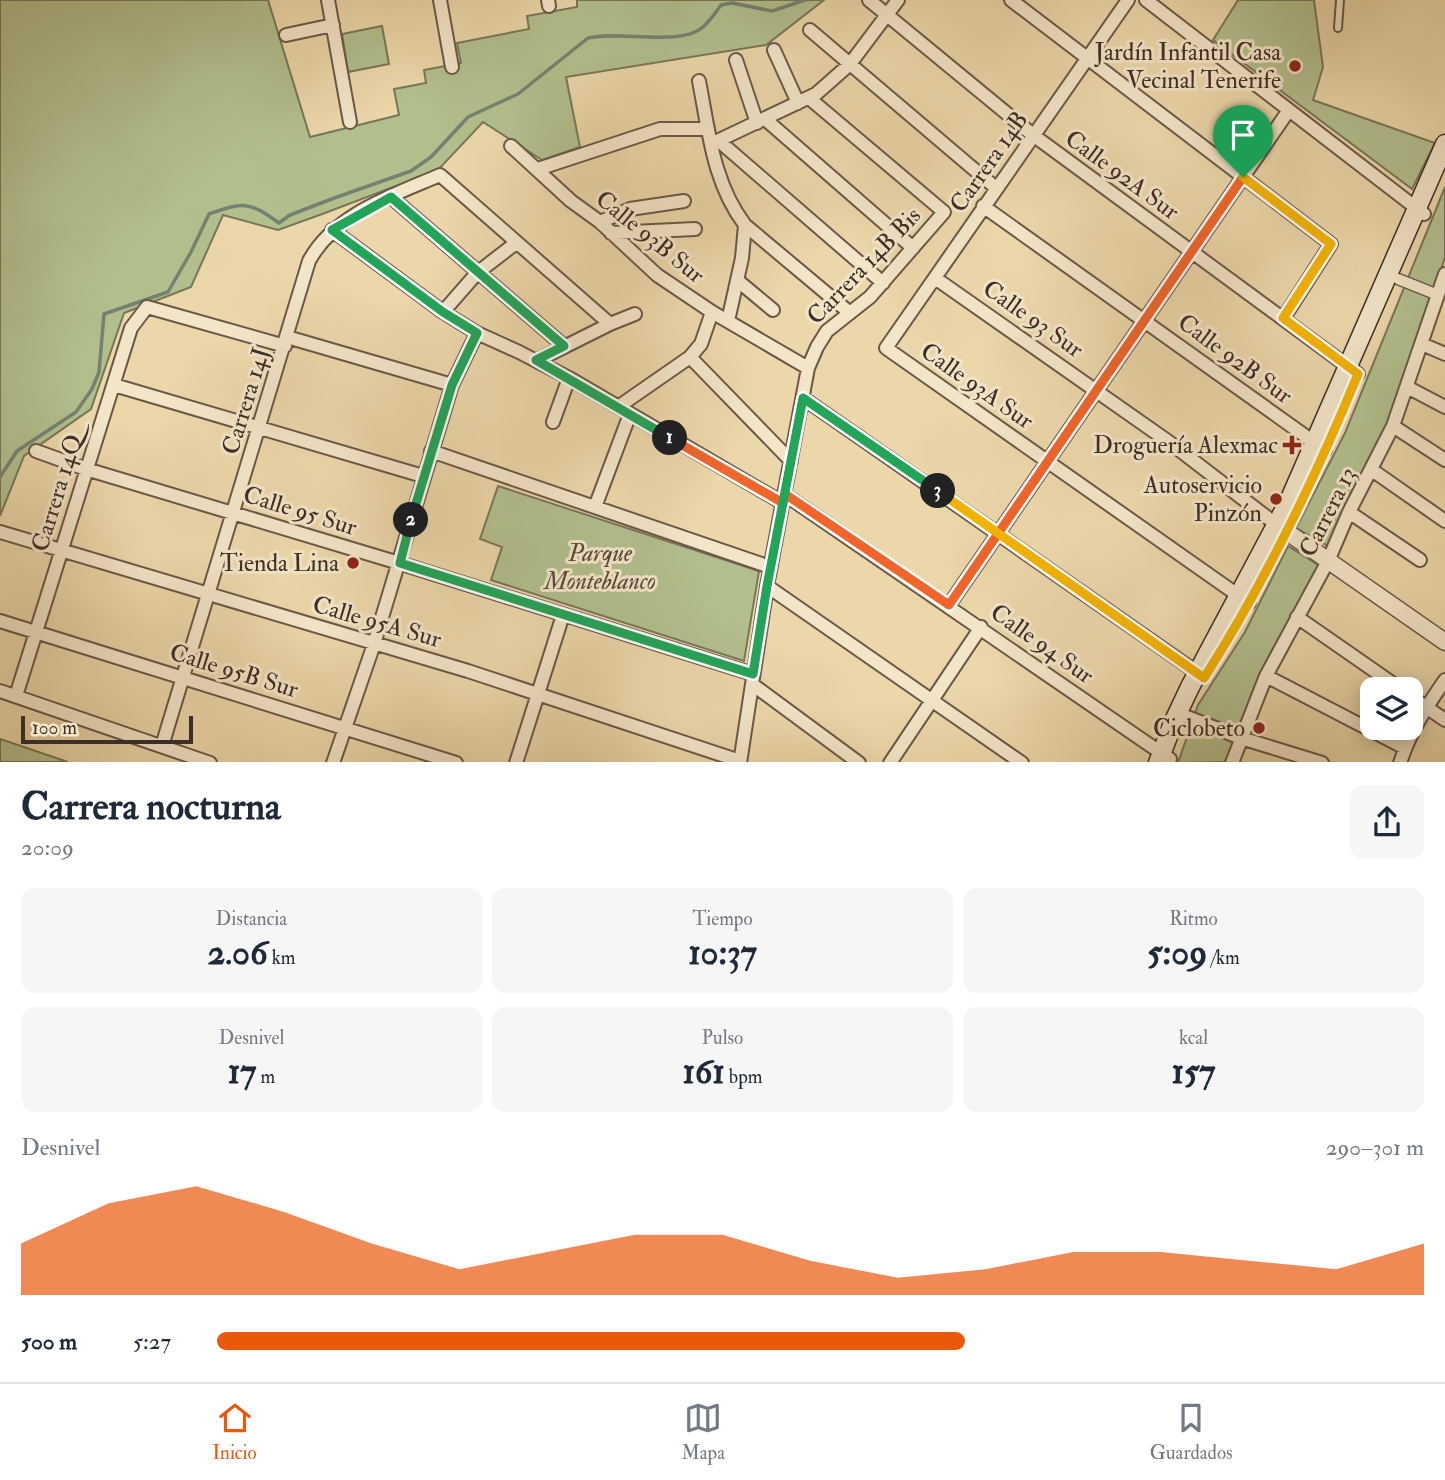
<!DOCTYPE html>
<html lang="es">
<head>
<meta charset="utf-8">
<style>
  body { margin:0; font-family:"IM FELL Double Pica",serif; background:#f6f6f7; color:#1f2937; height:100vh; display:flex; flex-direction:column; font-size:26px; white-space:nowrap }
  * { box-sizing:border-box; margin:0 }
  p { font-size:23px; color:#747a83 }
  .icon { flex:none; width:38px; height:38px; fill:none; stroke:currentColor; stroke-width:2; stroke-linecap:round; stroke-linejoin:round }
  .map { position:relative; height:762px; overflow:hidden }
  .sheet { display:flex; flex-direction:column; background:#fff; flex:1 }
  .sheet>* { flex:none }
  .buttons { position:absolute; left:1360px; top:677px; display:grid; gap:14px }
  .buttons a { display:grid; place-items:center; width:63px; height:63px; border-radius:14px; background:#fff; box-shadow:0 4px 18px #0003; font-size:35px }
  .scale { position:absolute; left:21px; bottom:18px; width:172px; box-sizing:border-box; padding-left:7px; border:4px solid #3e2e26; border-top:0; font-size:19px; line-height:24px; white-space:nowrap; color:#3e2e26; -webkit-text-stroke:5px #f3e5c8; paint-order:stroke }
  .pin { position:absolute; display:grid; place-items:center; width:60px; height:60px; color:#fff; margin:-72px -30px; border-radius:50% 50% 50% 0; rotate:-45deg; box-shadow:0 0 7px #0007 }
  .pin .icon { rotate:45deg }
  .km { position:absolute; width:35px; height:35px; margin:-18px; border-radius:50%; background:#222; color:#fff; font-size:19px; line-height:35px; text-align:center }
  .round { display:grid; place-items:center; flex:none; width:74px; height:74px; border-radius:14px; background:#f6f6f7 }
  .summary { display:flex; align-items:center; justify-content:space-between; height:119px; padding:0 21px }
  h1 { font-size:38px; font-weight:700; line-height:52px }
  .figures { display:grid; grid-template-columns:repeat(3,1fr); gap:10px; height:119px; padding:7px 21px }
  .figures div { display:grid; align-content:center; border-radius:14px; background:#f6f6f7; text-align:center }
  .figures b { font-size:35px; font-weight:700 }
  .figures small { font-size:19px; font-weight:400 }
  .figures p { font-size:19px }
  .chart { height:196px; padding:14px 21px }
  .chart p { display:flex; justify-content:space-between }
  .chart svg { width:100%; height:126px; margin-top:7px; fill:#ea580c; opacity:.7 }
  ul { padding:0 21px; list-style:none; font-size:23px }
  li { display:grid; grid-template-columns:112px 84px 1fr; align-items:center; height:52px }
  li i { height:18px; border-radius:9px; background:#ea580c }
  .tab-bar { display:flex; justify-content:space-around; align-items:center; height:98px; border-top:2px solid #e0e1e3; background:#fff; font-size:19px; color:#747a83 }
  .tab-bar a { display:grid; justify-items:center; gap:4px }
  .tab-bar .current { color:#ea580c }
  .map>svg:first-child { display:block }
  .green { fill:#b2bf8d; stroke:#78765a; stroke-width:2 }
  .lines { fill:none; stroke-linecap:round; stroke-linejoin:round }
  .stream { stroke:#758271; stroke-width:3.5 }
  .service-casing { stroke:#6a5847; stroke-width:10 }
  .pedestrian-casing { stroke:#6a5847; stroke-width:13 }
  .minor-casing { stroke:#6a5847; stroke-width:16 }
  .tertiary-casing { stroke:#6a5847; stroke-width:19 }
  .secondary-casing { stroke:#3e2e26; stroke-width:21 }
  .service { stroke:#f3e5c8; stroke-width:6 }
  .pedestrian { stroke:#f3e5c8; stroke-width:10 }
  .minor { stroke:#f3e5c8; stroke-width:12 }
  .tertiary { stroke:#f3e5c8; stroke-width:16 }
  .secondary { stroke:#f3e5c8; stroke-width:18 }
  .split-1-casing { stroke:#fff; stroke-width:14 }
  .split-2-casing { stroke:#fff; stroke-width:14 }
  .split-3-casing { stroke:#fff; stroke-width:14 }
  .split-4-casing { stroke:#fff; stroke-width:14 }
  .split-1 { stroke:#f0652b; stroke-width:9 }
  .split-2 { stroke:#22a559; stroke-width:9 }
  .split-3 { stroke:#22a559; stroke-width:9 }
  .split-4 { stroke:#f5b400; stroke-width:9 }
  .poi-dot { fill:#8f2418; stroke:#f3e5c8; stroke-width:2.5 }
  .labels { text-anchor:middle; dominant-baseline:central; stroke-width:6; stroke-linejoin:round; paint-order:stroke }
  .poi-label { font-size:24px; fill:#3e2e26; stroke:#f3e5c8; text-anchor:end }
  .street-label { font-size:24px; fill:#3e2e26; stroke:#f3e5c8 }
  .park-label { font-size:24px; font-style:italic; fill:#554b3b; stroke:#f3e5c8 }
</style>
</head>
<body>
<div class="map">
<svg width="1445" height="763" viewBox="0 0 1445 763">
  <rect width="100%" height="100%" fill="#ecd7aa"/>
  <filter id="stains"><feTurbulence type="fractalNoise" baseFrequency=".00286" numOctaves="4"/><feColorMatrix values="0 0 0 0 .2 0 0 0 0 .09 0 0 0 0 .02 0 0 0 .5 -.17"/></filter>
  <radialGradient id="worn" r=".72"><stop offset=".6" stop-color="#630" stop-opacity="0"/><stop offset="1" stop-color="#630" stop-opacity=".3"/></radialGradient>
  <path class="green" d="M 0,0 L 268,0 L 310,137 L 399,115 L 394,89 L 426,83 L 424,70 L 461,63 L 457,43 L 529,29 L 527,16 L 577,7 L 577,0 L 824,0 L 766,45 L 566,77 L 580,147 L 542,160 L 483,122 L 438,170 L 325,213 L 278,230 L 223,215 L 191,287 L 124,313 L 91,409 L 24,456 L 0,516 Z
    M 1238,0 L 1314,0 L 1323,67 L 1313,100 L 1435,143 L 1412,189 L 1213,40 Z
    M 382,26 L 389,64 L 348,72 L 342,34 Z
    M 1445,187 L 1445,257 L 1394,416 L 1330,547 L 1296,528 L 1345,433 Z
    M 498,486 L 759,571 L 744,661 L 491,580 L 502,547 L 480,539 Z
    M 1288,546 L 1320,566 L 1229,762 L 1178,763 L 1198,705 L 1245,632 Z
    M 0,739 L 68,762 L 0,762 Z"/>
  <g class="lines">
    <path class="stream" d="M 0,477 L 17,451 L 76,412 L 92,389 L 99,372 L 104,314 L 168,292 L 191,252 L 209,214 C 243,202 249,201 279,223 L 290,215 L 337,197 L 411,171 L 431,157 L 468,117 L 518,94 L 588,38 C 620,30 681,47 703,27 C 710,21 716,12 721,5 L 732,3 L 772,11 L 805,0"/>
    <g class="service-casing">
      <path id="service" d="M 1338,28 L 1340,0"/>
    </g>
    <g class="pedestrian-casing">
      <path id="pedestrian" d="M 1398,279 L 1438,295"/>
    </g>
    <g class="minor-casing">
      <path id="minor" d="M 328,0 L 350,122
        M 440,0 L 452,67
        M 548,0 L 549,6
        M 869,0 L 1033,135 L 1358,374
        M 1011,0 L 1331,244 L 1283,319
        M 1128,0 L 886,348 L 1249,603
        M 1146,0 L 1424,214
        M 810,30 L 996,188
        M 286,35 L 333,25
        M 774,50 L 798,103
        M 736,60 L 757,123
        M 699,81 C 709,132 713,183 745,225 L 850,313
        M 765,119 L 913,248
        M 719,141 L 883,283
        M 711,144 L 816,94 L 850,64 L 898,0
        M 511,146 L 571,201 L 600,222 L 657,275 L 712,312 L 808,368
        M 538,169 L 660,129 L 708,129
        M 391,197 L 564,346
        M 983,206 L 1325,450
        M 600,222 L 630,209 L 684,201
        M 332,230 L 443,312 L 477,333 L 519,352 L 569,378 L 783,503
        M 611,233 L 695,229
        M 935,278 L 1169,442 L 1277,525
        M 737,280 L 773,310
        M 443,312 L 477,273 L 516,243
        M 728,321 L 742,258 L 745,225
        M 287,337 L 452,385
        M 1422,344 L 1445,354
        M 690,357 L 791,461
        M 536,361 L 610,324 L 635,314
        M 114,385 L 423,476
        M 1407,387 L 1445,407
        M 803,398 L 1202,676
        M 618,407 L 690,357 L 701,344 L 712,312
        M 553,422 L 569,378
        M 1393,426 L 1445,460
        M 36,451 L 86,469 L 399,563 L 753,674
        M 431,451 L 770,567
        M 1372,470 L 1445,521
        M 784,494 L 1170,759
        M 595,507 L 630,414
        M 1349,512 L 1420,560
        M 0,532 L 468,671 L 740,761
        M 767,586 L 1022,763
        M 949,605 L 1289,110
        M 1297,617 L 1402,690
        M 0,621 L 456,763
        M 1266,676 L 1405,748
        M 752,684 L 859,763
        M 0,691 L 210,763
        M 16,696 L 131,328 L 147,307 L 285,346
        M 1410,696 L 1445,720
        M 1177,713 L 1241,738 L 1322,763
        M 162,746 L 309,261 C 334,214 394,195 440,175 L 610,324
        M 333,763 L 374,644 L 452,385 L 477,333
        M 516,763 L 563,615
        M 740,763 L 767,586 L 808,368 L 817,347 L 827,331 L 870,297 L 944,212 L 809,98
        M 890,763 L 981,627
        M 1232,763 L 1266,676 L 1328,561 L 1349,512 L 1393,426 L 1445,274
        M 1400,763 C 1410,732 1427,706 1445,680"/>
    </g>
    <g class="tertiary-casing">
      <path id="tertiary" d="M 1277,525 L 1445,642"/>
    </g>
    <g class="secondary-casing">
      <path id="secondary" d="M 1158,763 L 1173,723 L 1190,687 L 1289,501 L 1445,144"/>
    </g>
    <use href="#service" class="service"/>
    <use href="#pedestrian" class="pedestrian"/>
    <use href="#minor" class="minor"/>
    <use href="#tertiary" class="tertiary"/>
    <use href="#secondary" class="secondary"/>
  </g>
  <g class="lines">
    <g class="split-1-casing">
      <path id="split-1" d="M 670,438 L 783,503 L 785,494 L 949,605 L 1243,177"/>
    </g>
    <g class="split-2-casing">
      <path id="split-2" d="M 411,520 L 452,385 L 477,333 L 443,312 L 332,230 L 391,197 L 564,346 L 536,360 L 670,438"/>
    </g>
    <g class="split-3-casing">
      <path id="split-3" d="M 411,520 L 400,563 L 753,674 L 767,586 L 803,398 L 938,491"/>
    </g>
    <g class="split-4-casing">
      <path id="split-4" d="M 938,491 L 1204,678 C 1265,582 1315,479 1358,374 L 1283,318 L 1331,244 L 1243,177"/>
    </g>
    <use href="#split-1" class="split-1"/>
    <use href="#split-2" class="split-2"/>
    <use href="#split-3" class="split-3"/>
    <use href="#split-4" class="split-4"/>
  </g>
  <g class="poi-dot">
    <circle cx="1295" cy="66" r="7"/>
    <path d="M1288.5 434.5h7v7h7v7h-7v7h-7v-7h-7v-7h7z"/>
    <circle cx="1276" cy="499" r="7"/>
    <circle cx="353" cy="563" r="7"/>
    <circle cx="1259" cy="728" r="7"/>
  </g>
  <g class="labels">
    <g class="poi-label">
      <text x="1281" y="52">Jardín Infantil Casa<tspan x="1281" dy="28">Vecinal Tenerife</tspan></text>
      <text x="1278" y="445">Droguería Alexmac</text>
      <text x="1262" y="485">Autoservicio<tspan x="1262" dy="28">Pinzón</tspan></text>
      <text x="339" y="563">Tienda Lina</text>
      <text x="1245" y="728">Ciclobeto</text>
    </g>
    <g class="street-label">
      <text transform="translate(989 162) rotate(-55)">Carrera 14B</text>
      <text transform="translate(1122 175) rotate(36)">Calle 92A Sur</text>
      <text transform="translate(650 237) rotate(39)">Calle 93B Sur</text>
      <text transform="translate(864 266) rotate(-46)">Carrera 14B Bis</text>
      <text transform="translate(1033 319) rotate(35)">Calle 93 Sur</text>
      <text transform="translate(1235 359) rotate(36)">Calle 92B Sur</text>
      <text transform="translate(977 386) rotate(35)">Calle 93A Sur</text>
      <text transform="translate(246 401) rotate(-73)">Carrera 14J</text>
      <text transform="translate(57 493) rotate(-73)">Carrera 14Q</text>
      <text transform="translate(300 511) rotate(17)">Calle 95 Sur</text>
      <text transform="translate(1328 512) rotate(-63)">Carrera 13</text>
      <text transform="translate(377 622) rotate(16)">Calle 95A Sur</text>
      <text transform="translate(1042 644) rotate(35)">Calle 94 Sur</text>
      <text transform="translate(234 671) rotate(17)">Calle 95B Sur</text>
    </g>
    <g class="park-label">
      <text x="600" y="553">Parque<tspan x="600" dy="28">Monteblanco</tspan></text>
    </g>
  </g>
  <rect width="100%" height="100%" filter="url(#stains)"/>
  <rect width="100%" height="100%" fill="url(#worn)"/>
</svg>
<div class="buttons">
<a><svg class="icon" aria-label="layers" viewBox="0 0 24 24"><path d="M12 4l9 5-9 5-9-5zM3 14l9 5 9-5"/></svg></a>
</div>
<div class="scale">100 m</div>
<div class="pin" style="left:1243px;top:177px;background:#1e9e55"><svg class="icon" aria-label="arrive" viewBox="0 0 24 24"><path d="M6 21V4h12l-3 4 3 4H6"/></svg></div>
<b class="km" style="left:670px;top:438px">1</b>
<b class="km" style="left:411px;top:520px">2</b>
<b class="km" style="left:938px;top:491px">3</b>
</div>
<section class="sheet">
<div class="summary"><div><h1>Carrera nocturna</h1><p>20:09</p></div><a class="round"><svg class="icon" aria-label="share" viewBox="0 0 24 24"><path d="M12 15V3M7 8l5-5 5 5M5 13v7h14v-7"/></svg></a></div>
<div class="figures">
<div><p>Distancia</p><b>2.06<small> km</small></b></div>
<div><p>Tiempo</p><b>10:37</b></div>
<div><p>Ritmo</p><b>5:09<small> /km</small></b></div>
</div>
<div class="figures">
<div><p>Desnivel</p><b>17<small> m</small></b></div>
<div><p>Pulso</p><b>161<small> bpm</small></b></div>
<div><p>kcal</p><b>157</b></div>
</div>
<div class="chart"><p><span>Desnivel</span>290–301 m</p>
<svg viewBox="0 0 160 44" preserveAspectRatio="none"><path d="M0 44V26L10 12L20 6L30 15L40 26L50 35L60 29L70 23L80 23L90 32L100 38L110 35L120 29L130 29L140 32L150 35L160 26V44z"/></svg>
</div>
<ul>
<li><b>500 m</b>5:27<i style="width:62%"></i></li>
</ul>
</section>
<nav class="tab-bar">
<a class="current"><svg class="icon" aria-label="home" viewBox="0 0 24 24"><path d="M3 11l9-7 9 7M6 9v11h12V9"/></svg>Inicio</a>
<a><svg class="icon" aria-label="map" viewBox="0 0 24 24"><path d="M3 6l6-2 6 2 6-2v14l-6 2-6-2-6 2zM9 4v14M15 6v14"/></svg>Mapa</a>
<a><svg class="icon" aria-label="saved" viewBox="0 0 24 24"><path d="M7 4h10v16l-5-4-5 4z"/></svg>Guardados</a>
</nav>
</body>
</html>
